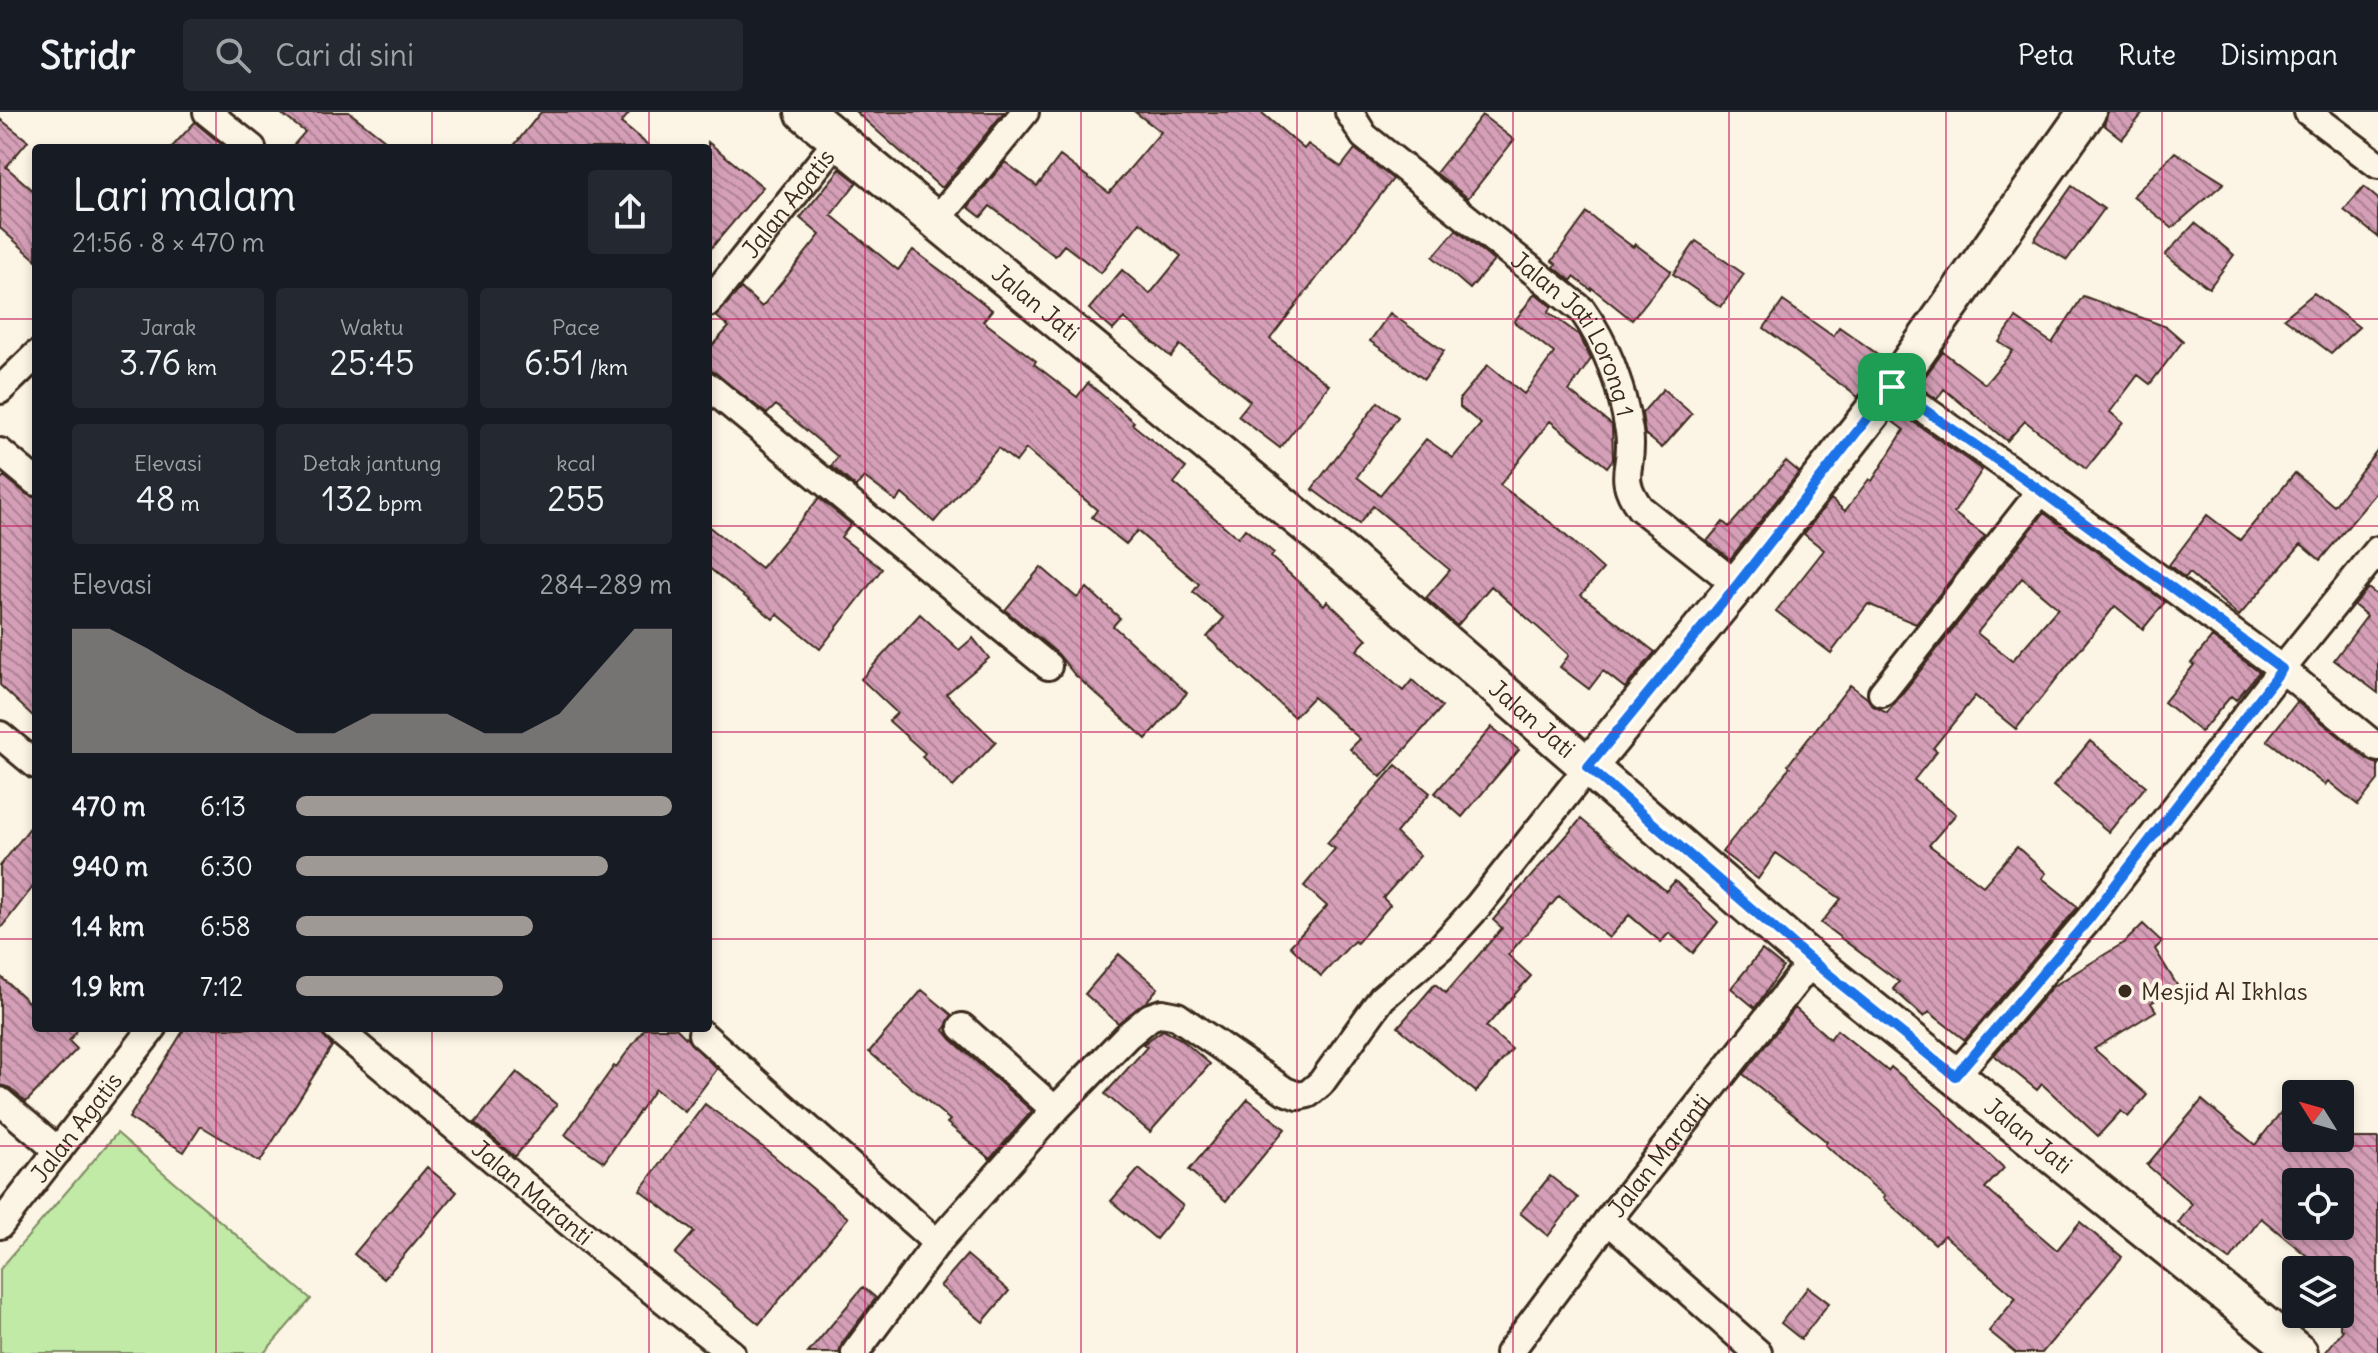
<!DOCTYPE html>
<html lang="id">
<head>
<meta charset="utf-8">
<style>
  body { margin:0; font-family:Delius,sans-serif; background:#242831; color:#f1f3f6; height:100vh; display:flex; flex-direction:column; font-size:30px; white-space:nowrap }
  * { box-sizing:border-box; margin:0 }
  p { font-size:26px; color:#9ea1a6 }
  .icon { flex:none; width:44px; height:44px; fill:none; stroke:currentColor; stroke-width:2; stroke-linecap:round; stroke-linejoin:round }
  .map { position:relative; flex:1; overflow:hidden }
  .side { position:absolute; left:32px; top:32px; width:680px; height:888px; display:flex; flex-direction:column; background:#171b24; border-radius:8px; box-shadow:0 4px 12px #0003 }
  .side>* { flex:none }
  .needle { width:52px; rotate:307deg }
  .fabs { position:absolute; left:2282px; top:968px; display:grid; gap:16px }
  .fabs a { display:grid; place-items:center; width:72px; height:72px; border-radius:8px; background:#171b24; box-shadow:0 4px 12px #0003; font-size:40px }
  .pin { position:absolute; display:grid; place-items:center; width:68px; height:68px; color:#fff; margin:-34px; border-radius:16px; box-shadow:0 4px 12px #0006 }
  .round { display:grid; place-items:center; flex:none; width:84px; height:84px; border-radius:8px; background:#242831 }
  .summary { display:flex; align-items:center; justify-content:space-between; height:136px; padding:0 40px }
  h1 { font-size:44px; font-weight:600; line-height:60px }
  .metrics { display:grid; grid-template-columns:repeat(3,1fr); gap:12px; height:136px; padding:8px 40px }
  .metrics div { display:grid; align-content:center; border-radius:8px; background:#242831; text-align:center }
  .metrics b { font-size:34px; font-weight:600 }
  .metrics small { font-size:22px; font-weight:400 }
  .metrics p { font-size:22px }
  .chart { height:224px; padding:16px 40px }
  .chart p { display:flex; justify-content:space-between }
  .chart svg { width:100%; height:144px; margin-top:8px; fill:#9f9995; opacity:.7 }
  ul { padding:0 40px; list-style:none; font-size:26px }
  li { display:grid; grid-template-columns:128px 96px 1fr; align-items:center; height:60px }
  li i { height:20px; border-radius:10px; background:#9f9995 }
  header { display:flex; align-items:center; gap:48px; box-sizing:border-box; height:112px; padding:0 40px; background:#171b24; border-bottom:2px solid #363941 }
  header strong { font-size:38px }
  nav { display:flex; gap:44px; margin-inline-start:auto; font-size:28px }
  .search { width:560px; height:72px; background:#242831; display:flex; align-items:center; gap:20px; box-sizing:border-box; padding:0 28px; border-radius:8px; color:#9ea1a6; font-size:30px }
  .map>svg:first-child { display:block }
  .park { fill:#c0eaa6; stroke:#7e8a62; stroke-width:2 }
  .building { fill:url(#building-back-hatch); stroke:#3b2a1e; stroke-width:2; fill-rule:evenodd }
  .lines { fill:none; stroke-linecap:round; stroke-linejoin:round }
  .street-casing { stroke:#3b2a1e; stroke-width:32 }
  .secondary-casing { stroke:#3b2a1e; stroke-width:42 }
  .street { stroke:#fcf5e5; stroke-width:26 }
  .secondary { stroke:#fcf5e5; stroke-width:36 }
  .route-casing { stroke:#fff; stroke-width:16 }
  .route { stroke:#1a73e8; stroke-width:10 }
  .grid { fill:none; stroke:#c2185b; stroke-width:2; stroke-opacity:0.55 }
  .poi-dot { fill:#3b2a1e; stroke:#fcf5e5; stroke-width:3 }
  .labels { text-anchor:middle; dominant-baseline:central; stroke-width:8; stroke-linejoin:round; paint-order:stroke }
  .street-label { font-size:24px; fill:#3b2a1e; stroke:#fcf5e5 }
  .poi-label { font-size:24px; fill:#3b2a1e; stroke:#fcf5e5; text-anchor:start }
</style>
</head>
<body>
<header>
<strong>Stridr</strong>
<div class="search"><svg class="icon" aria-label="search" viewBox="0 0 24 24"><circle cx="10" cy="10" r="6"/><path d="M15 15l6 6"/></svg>Cari di sini</div>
<nav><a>Peta</a><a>Rute</a><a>Disimpan</a></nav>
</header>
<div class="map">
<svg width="2378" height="1241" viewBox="0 0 2378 1241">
  <defs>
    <pattern id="building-back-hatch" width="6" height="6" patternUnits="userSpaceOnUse" patternTransform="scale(2)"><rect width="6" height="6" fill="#d59fb7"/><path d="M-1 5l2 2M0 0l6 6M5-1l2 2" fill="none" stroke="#ae8294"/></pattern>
  </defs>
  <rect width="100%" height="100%" fill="#fcf5e5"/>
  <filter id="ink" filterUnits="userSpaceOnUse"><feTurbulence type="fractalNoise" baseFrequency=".0125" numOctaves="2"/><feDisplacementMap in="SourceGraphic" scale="16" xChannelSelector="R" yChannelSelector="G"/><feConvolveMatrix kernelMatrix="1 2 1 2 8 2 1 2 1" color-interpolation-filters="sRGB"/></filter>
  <g filter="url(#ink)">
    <path class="park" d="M 117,1021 L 311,1187 L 264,1241 L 0,1241 L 0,1157 Z"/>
    <path class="building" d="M 279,0 L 349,0 L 395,36 L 291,36 L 305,20 Z
      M 541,0 L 630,0 L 621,11 L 652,36 L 512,36 Z
      M 856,0 L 1004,0 L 943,75 L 940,75 Z
      M 1135,0 L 1261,0 L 1304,37 L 1308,32 L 1341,55 L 1355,37 L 1393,67 L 1270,227 L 1329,273 L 1280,336 L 1238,304 L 1250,289 L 1180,233 L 1171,245 L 1124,206 L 1113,218 L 1089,197 L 1122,158 L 1150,182 L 1181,144 L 1140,110 L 1101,161 L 1064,133 L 1055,144 L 990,94 L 981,105 L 968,95 L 1005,50 L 1037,74 L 1060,44 L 1109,81 L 1161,20 Z
      M 2108,0 L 2144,0 L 2122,27 L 2104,13 Z
      M 1482,3 L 1514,28 L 1468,86 L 1436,61 Z
      M 0,7 L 28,29 L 6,55 L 36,81 L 36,148 L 0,116 Z
      M 195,10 L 197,12 L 226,36 L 171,36 Z
      M 708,30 L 763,75 L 708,140 Z
      M 2175,40 L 2224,71 L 2172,116 L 2133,84 Z
      M 840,57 L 857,70 L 831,103 L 898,158 L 913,138 L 955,169 L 992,198 L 983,209 L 1036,249 L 1034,252 L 1077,285 L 1088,271 L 1134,310 L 1132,312 L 1186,356 L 1174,371 L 1238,426 L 1245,417 L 1274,441 L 1271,445 L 1324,493 L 1327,489 L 1367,527 L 1357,538 L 1403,579 L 1412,568 L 1442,595 L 1381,665 L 1350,637 L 1360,627 L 1313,585 L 1294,605 L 1207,525 L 1224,506 L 1193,480 L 1199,472 L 1137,419 L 1126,432 L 1092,405 L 1097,398 L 1026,337 L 1016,350 L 998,336 L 934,410 L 902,382 L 896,389 L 864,365 L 856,375 L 831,354 L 838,345 L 776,293 L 767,302 L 708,256 L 708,238 L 729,215 L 716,204 L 741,176 L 762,195 L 820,123 L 800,106 Z
      M 2072,74 L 2104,97 L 2067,148 L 2034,128 Z
      M 2364,75 L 2378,87 L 2378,125 L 2344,98 Z
      M 1587,101 L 1633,135 L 1635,132 L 1671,159 L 1632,208 L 1592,176 L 1591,178 L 1574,165 L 1571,169 L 1554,155 L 1556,152 L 1552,149 Z
      M 2195,111 L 2234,143 L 2209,176 L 2165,143 Z
      M 1456,118 L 1494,149 L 1470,177 L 1433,145 Z
      M 1696,129 L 1744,162 L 1721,195 L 1673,162 Z
      M 1535,181 L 1552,195 L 1548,200 L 1579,223 L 1591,247 L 1569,279 L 1612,313 L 1613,347 L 1607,355 L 1550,309 L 1500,373 L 1554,413 L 1603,457 L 1581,483 L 1655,540 L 1625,576 L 1603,559 L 1589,577 L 1560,555 L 1569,543 L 1491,474 L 1457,514 L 1426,486 L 1450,458 L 1373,394 L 1359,412 L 1312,377 L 1378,290 L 1398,305 L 1357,365 L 1380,383 L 1426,327 L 1453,346 L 1481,312 L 1460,295 L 1460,286 L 1488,253 L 1524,282 L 1554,241 L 1514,210 Z
      M 2314,181 L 2359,215 L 2331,241 L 2284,206 Z
      M 2083,184 L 2167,215 L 2183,229 L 2150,272 L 2138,263 L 2110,300 L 2123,311 L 2086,357 L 2025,309 L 2007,329 L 1944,277 L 1937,287 L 1918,274 L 1943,240 L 1985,272 L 2013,239 L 1999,230 L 2016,206 L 2052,231 Z
      M 1783,189 L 1833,224 L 1839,215 L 1886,248 L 1858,285 L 1764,216 Z
      M 1390,201 L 1444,239 L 1424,267 L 1370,229 Z
      M 1663,277 L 1692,302 L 1662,336 L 1645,322 L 1642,301 Z
      M 1899,300 L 1982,358 L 1954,401 L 1985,424 L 1916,512 L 1868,492 L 1831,541 L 1776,499 L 1824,438 L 1804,422 L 1831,387 L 1845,399 L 1869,367 L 1872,369 L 1904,318 L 1892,309 Z
      M 2378,337 L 2378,379 L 2320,448 L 2301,432 L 2239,504 L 2189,461 L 2185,466 L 2169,453 L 2207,403 L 2240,428 L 2295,361 L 2334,394 Z
      M 1786,349 L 1799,360 L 1730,447 L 1707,429 L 1723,410 L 1729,415 Z
      M 4,364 L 26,382 L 36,386 L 36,607 L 0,573 L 0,368 Z
      M 819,386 L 851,412 L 841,425 L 882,457 L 820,537 L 777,502 L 773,507 L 708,455 L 708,414 L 761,456 Z
      M 2044,401 L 2165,490 L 2143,517 L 2115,494 L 2016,617 L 1975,584 L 1933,636 L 1937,639 L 1914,668 L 1956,702 L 1929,733 L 1983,774 L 2017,735 L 2046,761 L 2042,766 L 2078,795 L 1965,928 L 1929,900 L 1924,905 L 1893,877 L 1899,870 L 1821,811 L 1841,787 L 1776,741 L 1758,767 L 1722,740 L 1790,655 L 1788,653 L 1850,573 L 1867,586 L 1873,594 L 1887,601 ZM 2022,466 L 2058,496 L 2012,549 L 1977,521 Z
      M 1041,455 L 1077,486 L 1087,476 L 1120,506 L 1113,514 L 1187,581 L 1146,627 L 1074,562 L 1058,542 L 1005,498 Z
      M 2368,476 L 2378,484 L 2378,581 L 2334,548 L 2367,504 L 2354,493 Z
      M 920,502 L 959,538 L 973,526 L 989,546 L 946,582 L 996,630 L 953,675 L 922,645 L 925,641 L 889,609 L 897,601 L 861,567 Z
      M 2212,525 L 2259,560 L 2236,588 L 2231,584 L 2201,620 L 2164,590 L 2194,553 L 2191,551 Z
      M 2297,590 L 2368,648 L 2378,652 L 2378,668 L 2358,693 L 2328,669 L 2325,673 L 2267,628 Z
      M 1492,615 L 1519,638 L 1462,705 L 1435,681 Z
      M 2090,629 L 2146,674 L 2109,720 L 2053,674 Z
      M 1396,653 L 1430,681 L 1396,721 L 1420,744 L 1383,786 L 1390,793 L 1357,831 L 1354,829 L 1321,864 L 1290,834 L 1327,794 L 1304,774 L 1335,737 L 1327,731 Z
      M 1581,707 L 1666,779 L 1675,769 L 1718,810 L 1693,841 L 1669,821 L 1661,830 L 1629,803 L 1609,826 L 1559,784 L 1508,843 L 1531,864 L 1486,915 L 1512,937 L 1476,980 L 1398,915 L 1435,872 L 1446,881 L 1502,816 L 1493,808 Z
      M 36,708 L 36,771 L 0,817 L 0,754 Z
      M 2143,812 L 2162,830 L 2155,837 L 2178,875 L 2151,891 L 2156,899 L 2094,937 L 2147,983 L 2128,1005 L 2121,999 L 2098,1024 L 2042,972 L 2037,978 L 1994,943 L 2052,875 L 2125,830 Z
      M 1762,838 L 1783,855 L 1755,896 L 1731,876 Z
      M 1119,842 L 1158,876 L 1146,890 L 1118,911 L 1085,882 Z
      M 0,864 L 36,897 L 36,916 L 79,916 L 69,929 L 77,937 L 26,990 L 10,976 L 0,973 Z
      M 922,878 L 952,903 L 944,918 L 951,927 L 1032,999 L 990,1047 L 947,1011 L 950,1008 L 869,940 Z
      M 1795,896 L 1830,927 L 1837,918 L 1888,959 L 1891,955 L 1940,996 L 2004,1056 L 1985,1076 L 2057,1138 L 2080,1110 L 2122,1145 L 2042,1241 L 2016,1241 L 1989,1219 L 2016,1186 L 1944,1123 L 1935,1132 L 1883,1086 L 1885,1084 L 1825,1033 L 1827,1030 L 1743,962 Z
      M 185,916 L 320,916 L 321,922 L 332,934 L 260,1050 L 201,1014 L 184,1040 L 129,1006 Z
      M 645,916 L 676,916 L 717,957 L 685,1000 L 655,977 L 604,1050 L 565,1023 L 614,954 L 616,955 Z
      M 1163,918 L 1181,927 L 1210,952 L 1150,1020 L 1105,982 L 1147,935 L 1143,932 Z
      M 517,960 L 557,993 L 515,1045 L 475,1011 Z
      M 2296,981 L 2296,1026 L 2378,1026 L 2378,1241 L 2325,1241 L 2343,1218 L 2340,1216 L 2340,1158 L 2324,1158 L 2261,1106 L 2230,1148 L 2178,1111 L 2192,1092 L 2147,1053 L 2202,988 L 2255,1033 ZM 2296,1070 L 2340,1070 L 2340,1114 L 2296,1114 Z
      M 1248,987 L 1285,1017 L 1226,1089 L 1189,1058 Z
      M 705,992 L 764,1036 L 848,1106 L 759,1212 L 675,1142 L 694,1120 L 640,1078 Z
      M 427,1055 L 457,1080 L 384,1167 L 354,1142 Z
      M 1139,1057 L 1183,1094 L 1156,1127 L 1111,1089 Z
      M 1550,1064 L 1578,1086 L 1548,1124 L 1520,1101 Z
      M 967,1143 L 1009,1179 L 983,1210 L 940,1174 Z
      M 863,1175 L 876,1186 L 842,1231 L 839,1241 L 808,1241 Z
      M 1808,1175 L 1829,1191 L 1801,1227 L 1781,1211 Z"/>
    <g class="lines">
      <g class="street-casing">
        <g id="street">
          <path d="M 207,0 L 252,36"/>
          <path id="s1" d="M 1349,0 L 1364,24 L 1582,198 C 1607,233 1622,276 1629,319 C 1635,356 1615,362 1640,396 L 1737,473"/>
          <path d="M 2308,0 L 2378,53"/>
          <path d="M 937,108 L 1025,0"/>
          <path id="s2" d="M 708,191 L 838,28"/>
          <path d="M 708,274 L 1048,554"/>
          <path d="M 1892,275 L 2041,379 L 2282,557 L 2089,807 L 1955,964"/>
          <path d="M 0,278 L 36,243"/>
          <path d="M 0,340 L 36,370"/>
          <path d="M 2378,438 L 2282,557 L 2378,636"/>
          <path d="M 1882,581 L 2041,379"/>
          <path d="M 0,623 L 36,653"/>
          <path d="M 962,915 L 1055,998"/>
          <path id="s3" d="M 336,916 L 620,1153 L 731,1241"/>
          <path d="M 702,922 L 937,1131"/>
          <path d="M 0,989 L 58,1039"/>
          <path d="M 1608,1108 L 1758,1241"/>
          <path id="s4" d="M 0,1113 L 153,916"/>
          <path d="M 855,1241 L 937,1131 L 1055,998 L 1127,924 L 1150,905 L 1162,901 L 1177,904 L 1285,979 L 1298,984 L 1308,982 L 1321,971 L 1382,886 L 1441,835 L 1478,794 L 1588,655"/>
          <path id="s5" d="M 1509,1241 L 1608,1108 L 1812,849"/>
        </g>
      </g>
      <g class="secondary-casing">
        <g id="secondary">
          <path id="s6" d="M 804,0 L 1352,450 L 1812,849 L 2299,1241"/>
          <path d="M 1588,655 L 1737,473 L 1892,275 L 2087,0"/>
        </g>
      </g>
      <use href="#street" class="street"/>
      <use href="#secondary" class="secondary"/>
    </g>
  </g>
  <g class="lines" filter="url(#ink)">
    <g class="route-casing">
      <path id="route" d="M 1892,275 L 2041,379 L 2282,557 L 2089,807 L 1955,964 L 1812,849 L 1588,655 L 1737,473 Z"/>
    </g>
    <use href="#route" class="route"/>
  </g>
  <path class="grid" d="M 216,0 L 216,36M 432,0 L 432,36M 649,0 L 649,36M 865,0 L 865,1241M 1081,0 L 1081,1241M 1297,0 L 1297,1241M 1513,0 L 1513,1241M 1729,0 L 1729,1241M 1946,0 L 1946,1241M 2162,0 L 2162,1241M 0,207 L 36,207M 708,207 L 2378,207M 0,414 L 36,414M 708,414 L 2378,414M 0,620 L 36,620M 708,620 L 2378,620M 0,827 L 36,827M 708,827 L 2378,827M 216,916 L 216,1241M 432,916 L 432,1241M 649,916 L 649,1241M 0,1034 L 2378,1034"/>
  <circle class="poi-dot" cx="2125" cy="879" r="8"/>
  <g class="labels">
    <g class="street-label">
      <text stroke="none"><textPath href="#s2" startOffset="128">Jalan Agatis</textPath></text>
      <text stroke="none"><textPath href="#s6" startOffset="300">Jalan Jati</textPath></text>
      <text stroke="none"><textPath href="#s1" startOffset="322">Jalan Jati Lorong 1</textPath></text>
      <text stroke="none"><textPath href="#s6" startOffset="948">Jalan Jati</textPath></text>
      <text stroke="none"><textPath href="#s4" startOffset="124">Jalan Agatis</textPath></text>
      <text stroke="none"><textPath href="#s6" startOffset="1596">Jalan Jati</textPath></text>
      <text stroke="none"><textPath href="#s5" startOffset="248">Jalan Maranti</textPath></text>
      <text stroke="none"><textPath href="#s3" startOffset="256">Jalan Maranti</textPath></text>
    </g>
    <g class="poi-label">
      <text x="2141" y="879">Mesjid Al Ikhlas</text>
    </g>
  </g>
</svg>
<div class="fabs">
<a><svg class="needle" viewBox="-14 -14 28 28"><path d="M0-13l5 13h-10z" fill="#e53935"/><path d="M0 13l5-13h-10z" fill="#9ea1a6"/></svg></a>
<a><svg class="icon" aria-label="locate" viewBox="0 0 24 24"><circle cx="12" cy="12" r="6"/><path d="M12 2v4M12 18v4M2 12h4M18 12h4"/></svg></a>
<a><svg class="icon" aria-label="layers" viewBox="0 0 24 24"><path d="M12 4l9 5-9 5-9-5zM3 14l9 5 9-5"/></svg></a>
</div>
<div class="pin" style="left:1892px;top:275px;background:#1e9e55"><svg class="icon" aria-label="arrive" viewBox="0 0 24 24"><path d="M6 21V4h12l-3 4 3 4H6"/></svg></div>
<section class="side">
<div class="summary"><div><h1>Lari malam</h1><p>21:56 · 8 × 470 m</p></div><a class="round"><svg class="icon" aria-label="share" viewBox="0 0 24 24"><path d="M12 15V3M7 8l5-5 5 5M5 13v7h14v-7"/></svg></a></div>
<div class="metrics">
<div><p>Jarak</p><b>3.76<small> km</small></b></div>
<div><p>Waktu</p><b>25:45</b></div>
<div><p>Pace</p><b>6:51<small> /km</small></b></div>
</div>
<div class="metrics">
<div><p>Elevasi</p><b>48<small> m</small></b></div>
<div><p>Detak jantung</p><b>132<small> bpm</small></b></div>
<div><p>kcal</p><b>255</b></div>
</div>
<div class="chart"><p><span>Elevasi</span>284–289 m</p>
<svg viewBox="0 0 160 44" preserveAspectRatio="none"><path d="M0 44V6L10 6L20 12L30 19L40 25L50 32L60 38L70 38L80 32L90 32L100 32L110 38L120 38L130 32L140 19L150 6L160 6V44z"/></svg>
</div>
<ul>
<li><b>470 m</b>6:13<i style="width:100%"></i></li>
<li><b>940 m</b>6:30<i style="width:83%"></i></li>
<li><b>1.4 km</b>6:58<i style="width:63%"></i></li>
<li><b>1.9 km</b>7:12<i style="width:55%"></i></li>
</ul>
</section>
</div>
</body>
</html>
